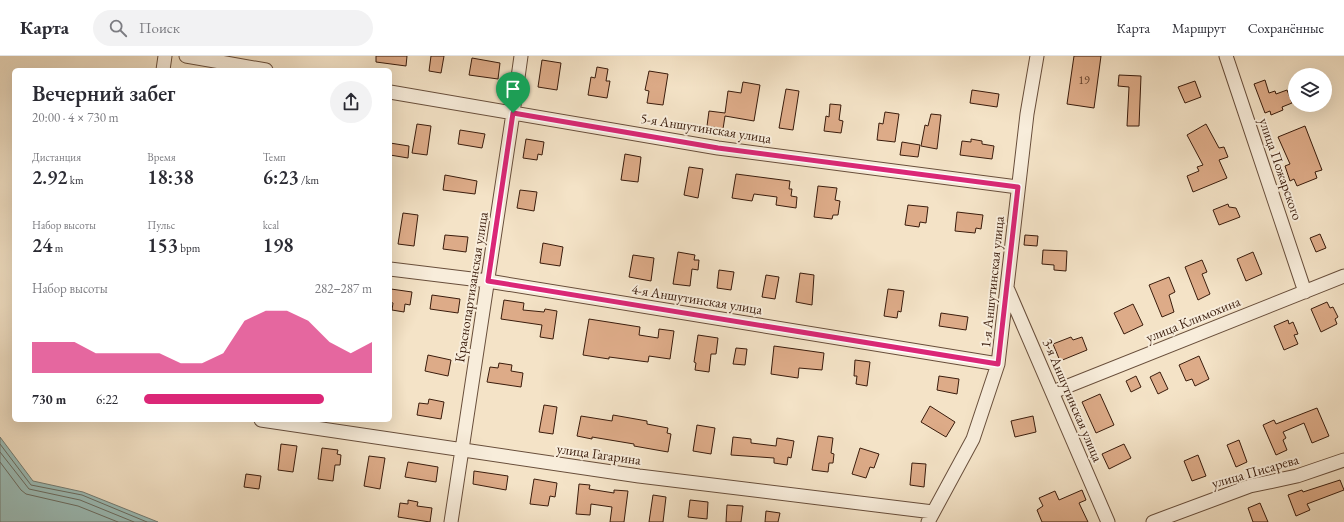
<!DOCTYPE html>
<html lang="ru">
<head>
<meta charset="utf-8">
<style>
  body { margin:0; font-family:"EB Garamond",serif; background:#f2f2f3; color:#2b2b33; height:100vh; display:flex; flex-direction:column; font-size:15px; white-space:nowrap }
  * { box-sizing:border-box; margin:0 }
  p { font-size:13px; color:#7c7c81 }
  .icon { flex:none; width:22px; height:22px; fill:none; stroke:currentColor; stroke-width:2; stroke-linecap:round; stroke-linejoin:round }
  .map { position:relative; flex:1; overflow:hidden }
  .panel { position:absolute; left:12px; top:12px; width:380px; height:354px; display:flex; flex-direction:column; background:#fff; border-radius:6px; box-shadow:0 4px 16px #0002 }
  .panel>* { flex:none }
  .buttons { position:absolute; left:1288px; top:12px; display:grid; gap:8px }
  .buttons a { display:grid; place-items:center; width:44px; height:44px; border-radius:50%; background:#fff; box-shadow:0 4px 16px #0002; font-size:20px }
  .pin { position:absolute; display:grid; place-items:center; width:34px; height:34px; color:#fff; margin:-41px -17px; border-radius:50% 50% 50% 0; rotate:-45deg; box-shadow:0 0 4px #0007 }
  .pin .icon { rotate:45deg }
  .round { display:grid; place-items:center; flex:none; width:42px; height:42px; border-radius:21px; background:#f2f2f3 }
  .headline { display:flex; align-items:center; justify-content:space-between; height:68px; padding:0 20px }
  h1 { font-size:22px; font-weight:600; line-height:30px }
  .metrics { display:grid; grid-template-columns:repeat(3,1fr); gap:6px; height:68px; padding:4px 20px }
  .metrics div { display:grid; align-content:center }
  .metrics b { font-size:20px; font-weight:600 }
  .metrics small { font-size:11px; font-weight:400 }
  .metrics p { font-size:11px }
  .chart { height:112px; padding:8px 20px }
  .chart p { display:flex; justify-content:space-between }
  .chart svg { width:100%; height:72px; margin-top:4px; fill:#db2777; opacity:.7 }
  ul { padding:0 20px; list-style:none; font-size:13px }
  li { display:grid; grid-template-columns:64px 48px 1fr; align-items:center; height:30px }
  li i { height:10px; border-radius:5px; background:#db2777 }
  header { display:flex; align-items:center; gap:24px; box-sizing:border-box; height:56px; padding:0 20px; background:#fff; border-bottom:1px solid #e1e1e2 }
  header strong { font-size:19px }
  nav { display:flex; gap:22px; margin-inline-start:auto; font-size:14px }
  .search { width:280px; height:36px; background:#f2f2f3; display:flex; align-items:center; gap:10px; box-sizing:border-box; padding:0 14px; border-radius:22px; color:#7c7c81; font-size:15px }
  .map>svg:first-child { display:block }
  .water { fill:#9cbeb9; stroke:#757d74 }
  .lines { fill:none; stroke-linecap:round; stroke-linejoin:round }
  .shore { stroke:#6b6d62; stroke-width:1 }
  .building { fill:#ddab88; stroke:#3a1c0c }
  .minor-casing { stroke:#684e3b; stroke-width:15 }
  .minor { stroke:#f8eddb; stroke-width:13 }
  .route-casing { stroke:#fff; stroke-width:8 }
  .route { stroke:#db2777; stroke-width:5 }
  .labels { text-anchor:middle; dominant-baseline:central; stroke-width:4; stroke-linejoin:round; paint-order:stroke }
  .number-label { font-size:12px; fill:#63402b }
  .street-label { font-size:14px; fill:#3a1c0c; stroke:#f8eddb }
</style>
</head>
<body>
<header>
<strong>Карта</strong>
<div class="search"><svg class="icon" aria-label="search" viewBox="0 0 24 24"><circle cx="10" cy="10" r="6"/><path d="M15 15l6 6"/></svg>Поиск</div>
<nav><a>Карта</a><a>Маршрут</a><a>Сохранённые</a></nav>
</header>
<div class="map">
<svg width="1344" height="466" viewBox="0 0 1344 466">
  <rect width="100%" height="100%" fill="#f4e3c7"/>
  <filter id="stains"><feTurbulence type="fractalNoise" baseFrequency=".005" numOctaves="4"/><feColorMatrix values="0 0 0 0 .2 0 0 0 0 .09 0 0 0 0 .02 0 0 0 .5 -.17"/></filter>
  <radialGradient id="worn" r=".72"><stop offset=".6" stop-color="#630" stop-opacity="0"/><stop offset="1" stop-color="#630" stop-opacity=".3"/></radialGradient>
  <path class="water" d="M 0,381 L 33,425 L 83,436 L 158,466 L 0,466 Z"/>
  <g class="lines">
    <path class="shore" d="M 0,388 L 31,429 L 82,439 L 147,466
      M 0,396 L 29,433 L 80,444 L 134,466
      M 0,406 L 21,434 L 26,438 L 78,450 L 118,466"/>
  </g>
  <path class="building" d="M 376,0 L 407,0 L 406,10 L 376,6 Z
    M 431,0 L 444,0 L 441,17 L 429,15 Z
    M 1074,0 L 1101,0 L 1094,52 L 1067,48 Z
    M 472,2 L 500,7 L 498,23 L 469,19 Z
    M 542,4 L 561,7 L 557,34 L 538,31 Z
    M 597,11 L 608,13 L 606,25 L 610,25 L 607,42 L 588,39 L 591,21 L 595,22 Z
    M 649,15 L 668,18 L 663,49 L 647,47 L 649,35 L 645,34 Z
    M 1119,19 L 1141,20 L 1139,70 L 1127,70 L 1129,31 L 1118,30 Z
    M 1265,24 L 1269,37 L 1275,35 L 1276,38 L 1287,34 L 1292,47 L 1282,51 L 1283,54 L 1271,59 L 1270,55 L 1265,57 L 1254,28 Z
    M 1195,25 L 1201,41 L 1185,47 L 1178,31 Z
    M 743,26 L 760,29 L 754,65 L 725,60 L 723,73 L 707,70 L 709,55 L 725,57 L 728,35 L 741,37 Z
    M 786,33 L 799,35 L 793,74 L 779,72 Z
    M 972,34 L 999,38 L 997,51 L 970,47 Z
    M 830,48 L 841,49 L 839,64 L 843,65 L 841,77 L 824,75 L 826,60 L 829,61 Z
    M 885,56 L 899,58 L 895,86 L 877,84 L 879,67 L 883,68 Z
    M 931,58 L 941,59 L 937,93 L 921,90 L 925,69 L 928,70 Z
    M 417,68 L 431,70 L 427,99 L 412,97 Z
    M 1206,68 L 1219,92 L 1224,91 L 1228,101 L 1219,104 L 1227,122 L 1193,136 L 1187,120 L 1199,115 L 1197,111 L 1203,109 L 1187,79 Z
    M 1305,70 L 1322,114 L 1315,116 L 1317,122 L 1297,130 L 1294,123 L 1290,125 L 1285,110 L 1290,108 L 1278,81 Z
    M 460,74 L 485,78 L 482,92 L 458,88 Z
    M 526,83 L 544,86 L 542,99 L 538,98 L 537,104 L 523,102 Z
    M 971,83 L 982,85 L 982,88 L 994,90 L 992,103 L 960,99 L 962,85 L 971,86 Z
    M 902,86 L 920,89 L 918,101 L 900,99 Z
    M 390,87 L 409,90 L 408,102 L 390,99 Z
    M 625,98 L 641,101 L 638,126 L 621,124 Z
    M 689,111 L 703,113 L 698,142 L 684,139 Z
    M 736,118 L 790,125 L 789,133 L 792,133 L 791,140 L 797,141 L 796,152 L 776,149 L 777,141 L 754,138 L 752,145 L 732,142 Z
    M 445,119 L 477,125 L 475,138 L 443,134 Z
    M 818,130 L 837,132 L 835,144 L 840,145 L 838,159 L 833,159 L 832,163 L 814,161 Z
    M 520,134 L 537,136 L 534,155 L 517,152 Z
    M 1228,148 L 1229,151 L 1236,152 L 1240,161 L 1219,169 L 1213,154 Z
    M 908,149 L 928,151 L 926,167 L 920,166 L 919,171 L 905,169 Z
    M 957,156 L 983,159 L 981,173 L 976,172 L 975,177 L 955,175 Z
    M 403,157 L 418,159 L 414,190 L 398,188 Z
    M 1320,178 L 1326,192 L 1316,196 L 1310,182 Z
    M 445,179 L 468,181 L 466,196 L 443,193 Z
    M 1025,179 L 1038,180 L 1037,190 L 1024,189 Z
    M 543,187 L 563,191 L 560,210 L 540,207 Z
    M 1043,194 L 1067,195 L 1066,215 L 1054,214 L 1054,209 L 1042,208 Z
    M 678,196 L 695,199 L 694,204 L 699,204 L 698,214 L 692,213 L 690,230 L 673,228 Z
    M 1253,196 L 1262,218 L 1246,225 L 1237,203 Z
    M 633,199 L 654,202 L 651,225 L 629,221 Z
    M 1202,204 L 1207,216 L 1202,218 L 1210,238 L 1198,244 L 1185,211 Z
    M 719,214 L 734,216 L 731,234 L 717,232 Z
    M 800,217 L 814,219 L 812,249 L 796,246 Z
    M 766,219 L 779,221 L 775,243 L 762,241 Z
    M 1169,221 L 1175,236 L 1169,239 L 1174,256 L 1162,261 L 1149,229 Z
    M 391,233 L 412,236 L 410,249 L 405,248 L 404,256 L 392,254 L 393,247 L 390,246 Z
    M 888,233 L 904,235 L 901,256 L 898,255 L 897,262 L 884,260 Z
    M 432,239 L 460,243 L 458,257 L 430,253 Z
    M 504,244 L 524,247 L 523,254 L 544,256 L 545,253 L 557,255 L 553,283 L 540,281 L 542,269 L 501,263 Z
    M 1327,246 L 1330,252 L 1333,251 L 1338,261 L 1335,263 L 1337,268 L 1321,276 L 1311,253 Z
    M 1133,248 L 1143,269 L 1124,278 L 1114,257 Z
    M 941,257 L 968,261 L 966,274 L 939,270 Z
    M 589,263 L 640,271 L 639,279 L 658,282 L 659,273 L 674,275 L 670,303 L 649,300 L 648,306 L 609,301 L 609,303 L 583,299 Z
    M 1288,264 L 1289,268 L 1293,266 L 1298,278 L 1294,279 L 1298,288 L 1284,294 L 1274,270 Z
    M 698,279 L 718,282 L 716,298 L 711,298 L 709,316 L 695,314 L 696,307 L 694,306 Z
    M 1071,281 L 1073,284 L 1082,281 L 1087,294 L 1060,305 L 1053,288 Z
    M 774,290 L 824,297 L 822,314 L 799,312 L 798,322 L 771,318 Z
    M 736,292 L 747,293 L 745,309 L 733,308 Z
    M 428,299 L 451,304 L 448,320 L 425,315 Z
    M 1199,300 L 1209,323 L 1195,330 L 1192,323 L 1186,325 L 1179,309 Z
    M 855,304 L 870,306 L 867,330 L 856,328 L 857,320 L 854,320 Z
    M 499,307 L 512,309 L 511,315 L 523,317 L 521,331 L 487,326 L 490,311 L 498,312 Z
    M 1160,316 L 1168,333 L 1158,338 L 1150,321 Z
    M 939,320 L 959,323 L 957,338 L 937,334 Z
    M 1136,320 L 1141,331 L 1131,336 L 1126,325 Z
    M 1100,338 L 1114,369 L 1096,377 L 1082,346 Z
    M 429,343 L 444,346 L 441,363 L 417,359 L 419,347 L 428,348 Z
    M 544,349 L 557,351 L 553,378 L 539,376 Z
    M 930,350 L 955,366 L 946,381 L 921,366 Z
    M 1317,352 L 1329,380 L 1312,387 L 1304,367 L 1283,376 L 1286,382 L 1283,384 L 1287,394 L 1276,399 L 1263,369 L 1274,364 L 1276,368 Z
    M 613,359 L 647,365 L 647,368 L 668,372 L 667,377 L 671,378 L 668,396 L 634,390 L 634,388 L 592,381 L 592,383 L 577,380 L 581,360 L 612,365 Z
    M 1033,360 L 1036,376 L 1015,381 L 1011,365 Z
    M 697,369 L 715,372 L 711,398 L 693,395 Z
    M 818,380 L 833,382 L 831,397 L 834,398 L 833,407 L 829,407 L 828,416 L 812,414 Z
    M 733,381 L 751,383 L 751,387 L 776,390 L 777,382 L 794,385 L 791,402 L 788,401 L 787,409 L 774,407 L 774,402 L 731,399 Z
    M 1239,384 L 1247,406 L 1236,411 L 1227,389 Z
    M 281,388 L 297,390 L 293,416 L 278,414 Z
    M 1124,388 L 1131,402 L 1109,413 L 1102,398 Z
    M 322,392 L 338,394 L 337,398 L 341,399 L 340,409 L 335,409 L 333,425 L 318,423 Z
    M 860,392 L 879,398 L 874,412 L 870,411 L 866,422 L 852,418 Z
    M 1198,399 L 1206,420 L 1192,425 L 1184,405 Z
    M 369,400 L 385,402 L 380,433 L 364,430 Z
    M 408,406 L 438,411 L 436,426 L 405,421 Z
    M 912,407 L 926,408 L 924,431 L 910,429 Z
    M 474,415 L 508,420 L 506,434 L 473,428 Z
    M 246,418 L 261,420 L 259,433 L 244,431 Z
    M 534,423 L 557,427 L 555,441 L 550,440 L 548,450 L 530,448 Z
    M 1340,424 L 1344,434 L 1307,448 L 1310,454 L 1296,460 L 1288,439 L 1302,434 L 1303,436 Z
    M 579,428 L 590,429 L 589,433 L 614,437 L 614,434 L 628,435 L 624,466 L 610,466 L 612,451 L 591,448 L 590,459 L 576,458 Z
    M 1082,434 L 1086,444 L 1079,447 L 1088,466 L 1042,466 L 1037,454 L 1043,450 L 1039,442 L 1055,435 L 1059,444 Z
    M 653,439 L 666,441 L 663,466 L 649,466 Z
    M 408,444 L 418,446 L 417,450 L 432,452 L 430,466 L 398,461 L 400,447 L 408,448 Z
    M 690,444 L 708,446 L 707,463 L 688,461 Z
    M 1260,447 L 1268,466 L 1253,466 L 1248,452 Z
    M 727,449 L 743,450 L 741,466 L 726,466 Z
    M 766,455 L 780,457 L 778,466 L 765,466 Z"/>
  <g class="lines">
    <g class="minor-casing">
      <path id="minor" d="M 186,0 L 266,14
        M 1226,0 L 1305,236
        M 163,14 L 165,0
        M 390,36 L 718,92 L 1018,131
        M 390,213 L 488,225 L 998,308
        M 1008,234 L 1108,466
        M 1053,336 L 1344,220
        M 261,364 L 639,420 L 933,456
        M 451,466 L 513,57 L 521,0
        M 928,466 L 973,383 L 998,308 L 1027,58 L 1037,0
        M 1153,466 L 1250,430 L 1297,420 L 1344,404"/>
    </g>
    <use href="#minor" class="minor"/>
  </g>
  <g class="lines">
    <g class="route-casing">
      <path id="route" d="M 513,57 L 718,92 L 1018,131 L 998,308 L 488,225 Z"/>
    </g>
    <use href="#route" class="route"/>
  </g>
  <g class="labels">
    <g class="number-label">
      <text x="1084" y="24">19</text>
    </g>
    <g class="street-label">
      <text transform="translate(706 72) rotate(9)">5-я Аншутинская улица</text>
      <text transform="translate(1281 113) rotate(71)">улица Пожарского</text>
      <text transform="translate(992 226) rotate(-84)">1-я Аншутинская улица</text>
      <text transform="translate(471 231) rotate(-81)">Краснопартизанская улица</text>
      <text transform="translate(697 243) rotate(9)">4-я Аншутинская улица</text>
      <text transform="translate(1193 263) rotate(-22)">улица Климохина</text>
      <text transform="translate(1073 344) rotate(67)">3-я Аншутинская улица</text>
      <text transform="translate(599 398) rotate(8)">улица Гагарина</text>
      <text transform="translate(1255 415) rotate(-16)">улица Писарева</text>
    </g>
  </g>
  <rect width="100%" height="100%" filter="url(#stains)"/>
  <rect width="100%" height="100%" fill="url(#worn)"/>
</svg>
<div class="buttons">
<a><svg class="icon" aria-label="layers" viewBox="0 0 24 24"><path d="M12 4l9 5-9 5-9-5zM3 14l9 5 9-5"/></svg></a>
</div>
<div class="pin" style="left:513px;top:57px;background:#1e9e55"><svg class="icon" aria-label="arrive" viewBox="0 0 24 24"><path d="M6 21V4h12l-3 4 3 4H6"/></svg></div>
<section class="panel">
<div class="headline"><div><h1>Вечерний забег</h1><p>20:00 · 4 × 730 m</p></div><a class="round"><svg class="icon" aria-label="share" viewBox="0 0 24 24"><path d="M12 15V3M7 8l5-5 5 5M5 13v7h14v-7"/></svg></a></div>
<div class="metrics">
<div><p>Дистанция</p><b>2.92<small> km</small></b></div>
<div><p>Время</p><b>18:38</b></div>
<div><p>Темп</p><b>6:23<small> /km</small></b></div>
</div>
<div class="metrics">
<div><p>Набор высоты</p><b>24<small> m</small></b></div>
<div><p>Пульс</p><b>153<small> bpm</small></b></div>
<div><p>kcal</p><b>198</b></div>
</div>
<div class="chart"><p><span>Набор высоты</span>282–287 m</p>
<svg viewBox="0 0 160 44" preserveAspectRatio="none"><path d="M0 44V25L10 25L20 25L30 32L40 32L50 32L60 32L70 38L80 38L90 32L100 12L110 6L120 6L130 12L140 25L150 32L160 25V44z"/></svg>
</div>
<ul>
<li><b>730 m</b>6:22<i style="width:79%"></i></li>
</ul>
</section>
</div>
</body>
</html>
